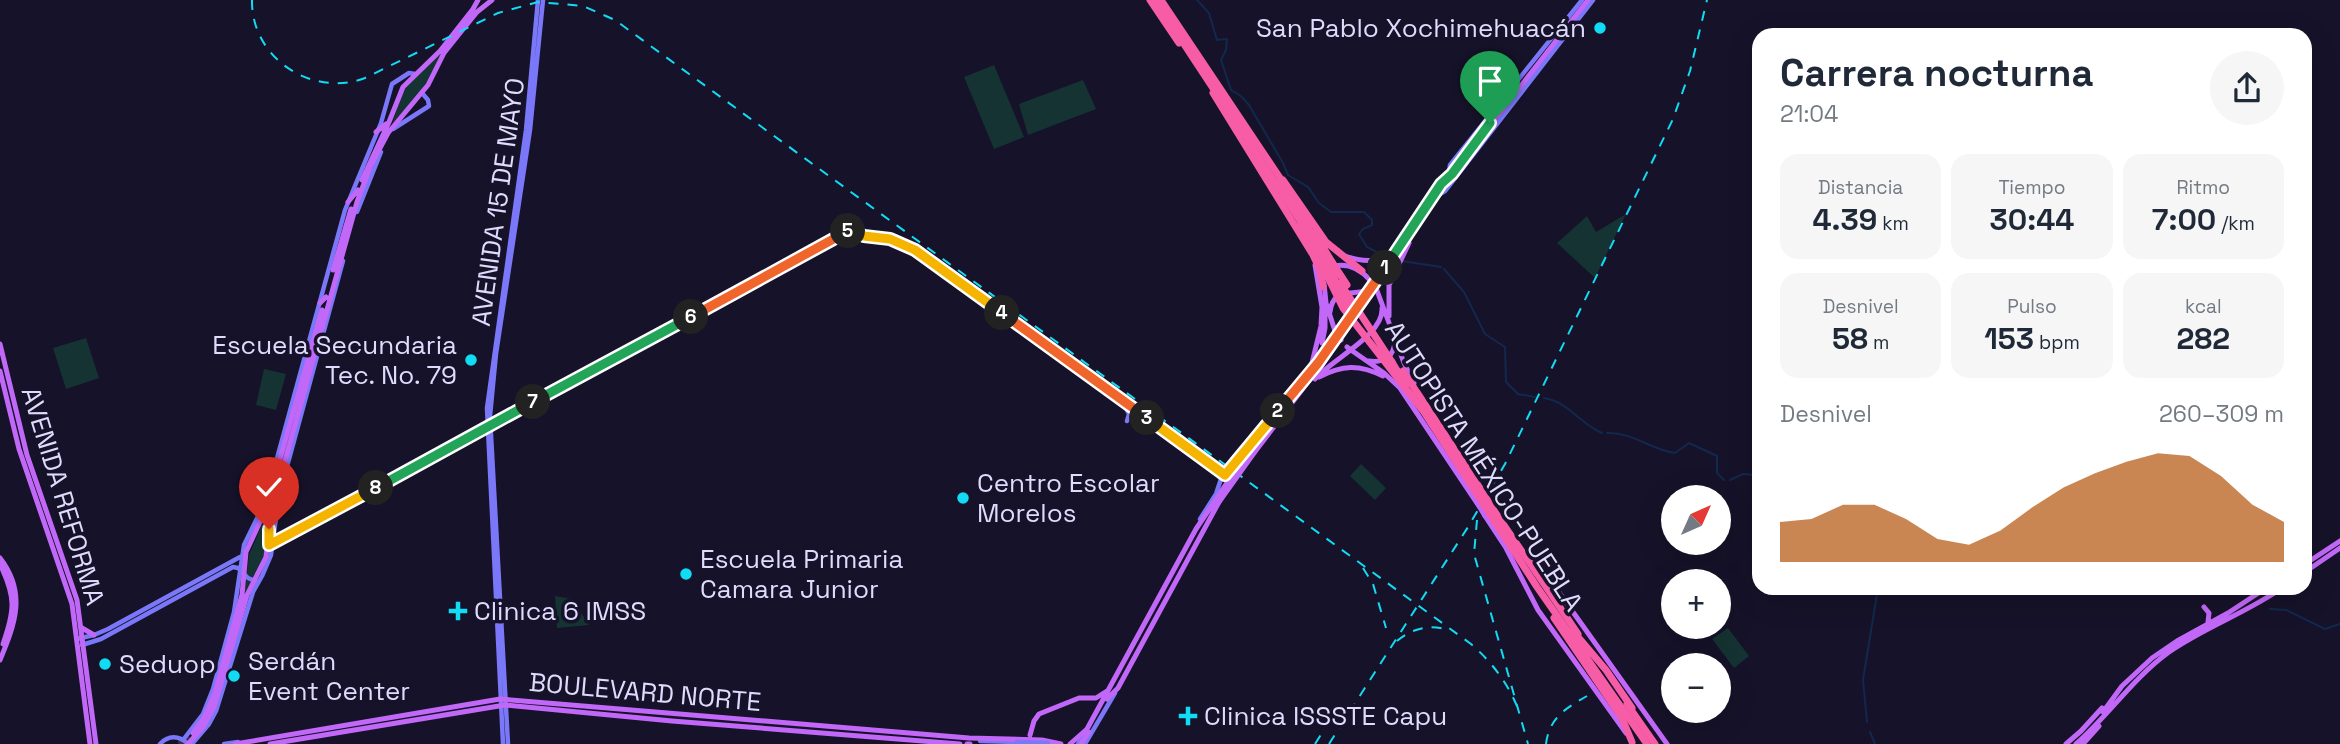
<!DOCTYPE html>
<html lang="es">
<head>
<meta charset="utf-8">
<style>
  body { margin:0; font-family:"Space Grotesk",sans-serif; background:#f6f6f7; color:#1f2937; height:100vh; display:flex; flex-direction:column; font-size:26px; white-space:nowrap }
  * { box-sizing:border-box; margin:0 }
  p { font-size:23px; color:#747a83 }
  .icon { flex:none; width:38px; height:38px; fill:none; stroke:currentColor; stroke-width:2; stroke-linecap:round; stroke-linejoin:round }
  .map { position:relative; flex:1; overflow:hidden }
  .sheet { position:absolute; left:1752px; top:28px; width:560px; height:567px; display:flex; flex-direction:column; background:#fff; border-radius:21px; box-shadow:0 7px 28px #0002 }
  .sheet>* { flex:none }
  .needle { width:46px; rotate:45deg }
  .controls { position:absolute; left:1661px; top:485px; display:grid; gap:14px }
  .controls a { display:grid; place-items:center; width:70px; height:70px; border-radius:50%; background:#fff; box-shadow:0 7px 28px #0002; font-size:35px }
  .pin { position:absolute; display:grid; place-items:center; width:60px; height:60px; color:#fff; margin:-72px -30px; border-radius:50% 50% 50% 0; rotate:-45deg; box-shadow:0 0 7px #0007 }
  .pin .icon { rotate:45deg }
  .km { position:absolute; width:35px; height:35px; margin:-18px; border-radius:50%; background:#222; color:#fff; font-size:19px; line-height:35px; text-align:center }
  .round { display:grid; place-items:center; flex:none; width:74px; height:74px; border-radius:37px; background:#f6f6f7 }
  .head { display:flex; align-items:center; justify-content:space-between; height:119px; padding:0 28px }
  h1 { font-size:38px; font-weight:700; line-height:52px }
  .metrics { display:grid; grid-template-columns:repeat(3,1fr); gap:10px; height:119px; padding:7px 28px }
  .metrics div { display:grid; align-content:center; border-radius:18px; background:#f6f6f7; text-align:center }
  .metrics b { font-size:30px; font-weight:700 }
  .metrics small { font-size:19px; font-weight:400 }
  .metrics p { font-size:19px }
  .chart { height:196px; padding:14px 28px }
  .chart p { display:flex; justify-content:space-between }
  .chart svg { width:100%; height:126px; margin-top:7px; fill:#b45309; opacity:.7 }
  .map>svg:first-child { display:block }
  .green { fill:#153332 }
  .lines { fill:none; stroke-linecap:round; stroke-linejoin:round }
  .stream { stroke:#12284d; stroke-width:2 }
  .primary-tunnel { stroke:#343049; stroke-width:5; stroke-dasharray:5 2.5; stroke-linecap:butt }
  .secondary { stroke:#7b77f9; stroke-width:4.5 }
  .primary { stroke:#c268f8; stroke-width:5 }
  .highway { stroke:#f75ca6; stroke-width:7 }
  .rail { stroke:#11dcf4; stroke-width:2; stroke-dasharray:10 9; stroke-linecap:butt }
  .secondary-bridge { stroke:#7b77f9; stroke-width:4.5 }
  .primary-bridge { stroke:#c268f8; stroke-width:5 }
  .highway-bridge { stroke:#f75ca6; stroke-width:7 }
  .split-1-casing { stroke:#fff; stroke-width:14 }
  .split-2-casing { stroke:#fff; stroke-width:14 }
  .split-3-casing { stroke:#fff; stroke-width:14 }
  .split-4-casing { stroke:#fff; stroke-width:14 }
  .split-5-casing { stroke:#fff; stroke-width:14 }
  .split-6-casing { stroke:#fff; stroke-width:14 }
  .split-7-casing { stroke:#fff; stroke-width:14 }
  .split-8-casing { stroke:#fff; stroke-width:14 }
  .split-9-casing { stroke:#fff; stroke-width:14 }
  .split-1 { stroke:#22a559; stroke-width:9 }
  .split-2 { stroke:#f0652b; stroke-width:9 }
  .split-3 { stroke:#f5b400; stroke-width:9 }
  .split-4 { stroke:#f0652b; stroke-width:9 }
  .split-5 { stroke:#f5b400; stroke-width:9 }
  .split-6 { stroke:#f0652b; stroke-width:9 }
  .split-7 { stroke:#22a559; stroke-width:9 }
  .split-8 { stroke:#22a559; stroke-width:9 }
  .split-9 { stroke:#f5b400; stroke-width:9 }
  .poi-dot { fill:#11dcf4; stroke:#161229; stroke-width:2.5 }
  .labels { text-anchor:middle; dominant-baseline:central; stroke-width:7; stroke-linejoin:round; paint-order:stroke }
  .poi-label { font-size:26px; fill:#dfdbfd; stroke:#161229; text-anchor:start }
  .street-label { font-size:26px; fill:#dfdbfd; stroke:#161229 }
</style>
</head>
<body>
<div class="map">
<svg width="2340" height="744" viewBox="0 0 2340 744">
  <rect width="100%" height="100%" fill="#161229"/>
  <path class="green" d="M 443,52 L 421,92 L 392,124 L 404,89 L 415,75 Z
    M 994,65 L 1024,137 L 994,149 L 964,77 Z
    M 1083,80 L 1096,109 L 1028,135 L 1019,104 Z
    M 1626,214 L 1595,278 L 1557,243 L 1587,216 L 1596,232 Z
    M 86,338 L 99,378 L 66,389 L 53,348 Z
    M 264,369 L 286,374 L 276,410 L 256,405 Z
    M 1361,464 L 1386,488 L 1375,500 L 1350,476 Z
    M 267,513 L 269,513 L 266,552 L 244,597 L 249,555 Z
    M 555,596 L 572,599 L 589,625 L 557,628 Z
    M 1728,628 L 1749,656 L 1734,668 L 1712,639 Z"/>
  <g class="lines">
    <path class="stream" d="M 1197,0 L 1209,13 L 1217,40 L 1227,39 L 1226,50 L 1221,60 L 1231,90 L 1241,96 L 1249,105 L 1283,163 L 1288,175 L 1308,187 L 1319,203 L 1331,212 L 1364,212 L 1372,220 L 1372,225 L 1363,229 L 1359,234 L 1367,247 L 1382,255
      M 1402,261 L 1441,267
      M 1444,269 L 1464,292 L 1485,334 L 1505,347 L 1506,382 L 1518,394 L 1535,397
      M 1544,398 C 1569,402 1580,424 1602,433
      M 1607,433 C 1633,432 1651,450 1675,453 L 1689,443 L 1717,456 L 1717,473 L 1724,480
      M 1730,480 L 1743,474 L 1754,475 L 1759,483
      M 1759,487 L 1759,500
      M 2240,588 L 2245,593
      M 2270,609 L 2286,610 L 2325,629 L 2340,624
      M 1867,722 L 1863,680 L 1878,588
      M 1870,732 L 1875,744"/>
    <path class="primary-tunnel" d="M 179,744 L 193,733"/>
    <path class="secondary" d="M 393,129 L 429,106 L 428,100 L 422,93
      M 1449,172 L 1450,165 L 1582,0
      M 1440,194 L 1445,191 L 1593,0
      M 357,212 L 381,152
      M 849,234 L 858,239 L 890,243 L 914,253 L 1002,317
      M 839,239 L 854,232
      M 1026,334 L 1215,471 L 1221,479
      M 1127,421 L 1129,414 L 1127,410
      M 1200,519 L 1216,494 L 1221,479 L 1275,413
      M 269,545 L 851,230 L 865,236 L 890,239 L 916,250 L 1225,475
      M 77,639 L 94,635 L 108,629 L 240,557
      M 82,645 L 101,639 L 233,567 L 238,568 L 248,578 L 255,581
      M 183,740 L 203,714 L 213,689 L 234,612 L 244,545 L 265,502 L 345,210 L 381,123 L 392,84 L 409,73 L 415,74
      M 980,741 L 1017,742
      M 160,744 C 168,735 179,735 188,744
      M 192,744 L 209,724 L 216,711 L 253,592 L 262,576 L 271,555 L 279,496 L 343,261
      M 224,744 L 238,742
      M 503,744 L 487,408 L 526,130 L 538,0
      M 508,744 L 490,416 L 496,354 L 530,130 L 543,0
      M 1078,744 L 1083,734
      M 1085,744 L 1115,693"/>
    <path class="primary" d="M 376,132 L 386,124
      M 362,180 L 389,122 L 403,87 L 440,51 L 473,9 L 478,0
      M 348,202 L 358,190
      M 1405,244 L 1452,174
      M 1345,256 C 1362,262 1380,264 1394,251
      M 1334,266 C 1348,263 1360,269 1370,280
      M 333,270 L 351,209
      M 1324,283 L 1326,303 L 1335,331
      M 1376,288 L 1404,363 L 1414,383
      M 320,303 L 326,297
      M 1330,312 C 1333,287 1351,296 1368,290
      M 1389,316 L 1389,285 L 1409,243
      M 1322,343 L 1325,328 L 1325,308
      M 0,344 L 27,455 L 77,600 L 96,744
      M 1351,350 L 1384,373 L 1400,388 L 1479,506
      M 1369,361 C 1384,363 1394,357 1395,341
      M 0,371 L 19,449 L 72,604 L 90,744
      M 1309,375 L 1321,326 L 1322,307 L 1315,265
      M 1319,377 C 1342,365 1359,364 1383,376
      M 1315,379 C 1332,359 1384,335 1382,308
      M 1250,450 L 1289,397 L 1318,363 L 1441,184 L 1452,174 L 1588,0
      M 1254,453 L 1320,366
      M 1485,516 L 1506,548 L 1538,610 L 1626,733
      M 0,558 C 27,593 15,624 0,660
      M 1532,561 L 1553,584 L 1667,744
      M 0,564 C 16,597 15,610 3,644
      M 2305,564 L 2340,541
      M 2305,572 L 2340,548
      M 2204,607 L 2209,613 L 2208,622
      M 82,628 L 94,635
      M 1107,699 L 1118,688 L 1219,502
      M 2103,712 L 2122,686 L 2152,658 L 2177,641 L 2228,613 L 2266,588
      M 193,733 L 204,718 L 215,693 L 242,595 L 246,552 L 266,509 L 322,310
      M 1030,735 L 1034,721 L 1039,714 L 1079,698 L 1096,698 L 1107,691
      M 188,744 L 203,727 L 214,707 L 247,595 L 266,557 L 271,511 L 357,202 L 371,165 L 388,133 L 428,85 L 444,53 L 460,33 L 477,12 L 492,0
      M 235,744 L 500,699 L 969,738 L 1042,740 L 1061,744
      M 270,744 L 505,705 L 672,721 L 960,744
      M 967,744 L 970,744
      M 1070,744 L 1087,729 L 1196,529 L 1227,483
      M 1081,744 L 1089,732
      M 2066,744 L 2081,731 L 2102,708
      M 2076,744 C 2109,715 2133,678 2169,652 C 2205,627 2246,613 2282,588
      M 2083,744 L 2099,726"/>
    <path class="highway" d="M 1150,0 L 1179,43
      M 1161,0 L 1284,184
      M 1213,93 L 1313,255 L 1320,270 L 1323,287
      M 1283,180 L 1326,242 L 1362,271
      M 1314,232 L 1332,262
      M 1392,362 L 1406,385
      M 1403,371 L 1485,496
      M 1493,509 L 1578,634
      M 1554,618 L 1622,718 L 1632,742
      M 1627,704 L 1655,744"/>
    <path class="rail" d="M 252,0 C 251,58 312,98 365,78 L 498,13 L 538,2 L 583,6 L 615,20 L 1471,644 C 1493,663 1509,685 1519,711
      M 1477,520 L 1474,554 L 1528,744
      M 1363,568 L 1373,584 L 1386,628
      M 1397,641 C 1412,628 1430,624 1449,630
      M 1315,744 L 1322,733
      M 1329,744 L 1468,527 L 1505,464 L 1673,119 L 1690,71 L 1707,0
      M 1546,744 C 1549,718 1566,708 1587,696"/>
    <path class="secondary-bridge" d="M 1017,742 L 1048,743"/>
    <path class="primary-bridge" d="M 1370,280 L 1376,288
      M 1335,331 L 1341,340
      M 1347,347 L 1351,350
      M 1227,483 L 1250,450
      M 1219,502 L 1254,453
      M 1479,506 L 1485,516"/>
    <path class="highway-bridge" d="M 1155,0 L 1299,219 L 1343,308 L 1424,412 L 1537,587 L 1647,744
      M 1279,181 L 1305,221 L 1351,311
      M 1332,262 L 1347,285
      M 1340,283 L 1392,362
      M 1485,496 L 1493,509
      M 1573,631 L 1606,670 L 1632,708"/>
  </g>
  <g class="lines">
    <g class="split-1-casing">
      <path id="split-1" d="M 1385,268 L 1441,184 L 1452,174 L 1490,123"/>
    </g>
    <g class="split-2-casing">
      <path id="split-2" d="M 1278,411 L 1318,363 L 1385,268"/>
    </g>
    <g class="split-3-casing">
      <path id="split-3" d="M 1147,418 L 1225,475 L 1278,411"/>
    </g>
    <g class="split-4-casing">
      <path id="split-4" d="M 1002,313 L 1147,418"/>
    </g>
    <g class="split-5-casing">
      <path id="split-5" d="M 848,231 L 850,230 L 864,236 L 890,239 L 915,250 L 1002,313"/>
    </g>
    <g class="split-6-casing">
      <path id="split-6" d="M 691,317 L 848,231"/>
    </g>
    <g class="split-7-casing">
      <path id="split-7" d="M 533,402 L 691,317"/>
    </g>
    <g class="split-8-casing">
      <path id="split-8" d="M 376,488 L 533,402"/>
    </g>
    <g class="split-9-casing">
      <path id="split-9" d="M 269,529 L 269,545 L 376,488"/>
    </g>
    <use href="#split-1" class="split-1"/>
    <use href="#split-2" class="split-2"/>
    <use href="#split-3" class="split-3"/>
    <use href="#split-4" class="split-4"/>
    <use href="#split-5" class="split-5"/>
    <use href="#split-6" class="split-6"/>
    <use href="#split-7" class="split-7"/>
    <use href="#split-8" class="split-8"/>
    <use href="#split-9" class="split-9"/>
  </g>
  <g class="poi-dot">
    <circle cx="1600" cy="28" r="7"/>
    <circle cx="471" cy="360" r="7"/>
    <circle cx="963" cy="498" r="7"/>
    <circle cx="686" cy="574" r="7"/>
    <path d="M454.5 600.5h7v7h7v7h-7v7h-7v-7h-7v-7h7z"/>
    <circle cx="105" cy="664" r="7"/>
    <circle cx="234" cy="676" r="7"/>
    <path d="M1184.5 705.5h7v7h7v7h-7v7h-7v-7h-7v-7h7z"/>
  </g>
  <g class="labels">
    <g class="poi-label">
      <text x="1586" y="28" text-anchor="end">San Pablo Xochimehuacán</text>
      <text x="457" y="345" text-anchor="end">Escuela Secundaria<tspan x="457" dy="30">Tec. No. 79</tspan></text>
      <text x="977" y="483">Centro Escolar<tspan x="977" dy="30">Morelos</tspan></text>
      <text x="700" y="559">Escuela Primaria<tspan x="700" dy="30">Camara Junior</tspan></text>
      <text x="474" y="611">Clinica 6 IMSS</text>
      <text x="248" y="661">Serdán<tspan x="248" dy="30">Event Center</tspan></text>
      <text x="119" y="664">Seduop</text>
      <text x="1204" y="716">Clinica ISSSTE Capu</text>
    </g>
    <g class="street-label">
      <text transform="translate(498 202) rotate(-82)">AVENIDA 15 DE MAYO</text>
      <text transform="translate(1484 466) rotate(57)">AUTOPISTA MÉXICO-PUEBLA</text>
      <text transform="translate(63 496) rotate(73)">AVENIDA REFORMA</text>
      <text transform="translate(645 692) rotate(5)">BOULEVARD NORTE</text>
    </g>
  </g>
</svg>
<div class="controls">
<a><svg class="needle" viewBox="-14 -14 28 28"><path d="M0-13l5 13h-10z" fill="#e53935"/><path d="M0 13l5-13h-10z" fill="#747a83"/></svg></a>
<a>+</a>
<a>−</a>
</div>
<div class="pin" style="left:1490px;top:123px;background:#1e9e55"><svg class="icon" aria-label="arrive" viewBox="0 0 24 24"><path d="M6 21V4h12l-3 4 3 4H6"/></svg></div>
<div class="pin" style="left:269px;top:529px;background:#d93025"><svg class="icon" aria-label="check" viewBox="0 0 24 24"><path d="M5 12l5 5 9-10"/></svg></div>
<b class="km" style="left:1385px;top:268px">1</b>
<b class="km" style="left:1278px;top:411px">2</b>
<b class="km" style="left:1147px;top:418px">3</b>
<b class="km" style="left:1002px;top:313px">4</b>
<b class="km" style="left:848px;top:231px">5</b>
<b class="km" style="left:691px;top:317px">6</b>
<b class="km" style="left:533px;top:402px">7</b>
<b class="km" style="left:376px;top:488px">8</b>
<section class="sheet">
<div class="head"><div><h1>Carrera nocturna</h1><p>21:04</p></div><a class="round"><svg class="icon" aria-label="share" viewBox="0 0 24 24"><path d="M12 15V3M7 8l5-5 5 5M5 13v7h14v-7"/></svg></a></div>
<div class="metrics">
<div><p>Distancia</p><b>4.39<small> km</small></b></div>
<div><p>Tiempo</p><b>30:44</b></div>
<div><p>Ritmo</p><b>7:00<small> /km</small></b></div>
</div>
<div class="metrics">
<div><p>Desnivel</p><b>58<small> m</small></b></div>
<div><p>Pulso</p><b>153<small> bpm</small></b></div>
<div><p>kcal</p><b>282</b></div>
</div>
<div class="chart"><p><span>Desnivel</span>260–309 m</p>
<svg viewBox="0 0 160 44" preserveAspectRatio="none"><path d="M0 44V30L10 29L20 24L30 24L40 29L50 36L60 38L70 33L80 25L90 18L100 13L110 9L120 6L130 7L140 14L150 24L160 30V44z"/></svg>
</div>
</section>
</div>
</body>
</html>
